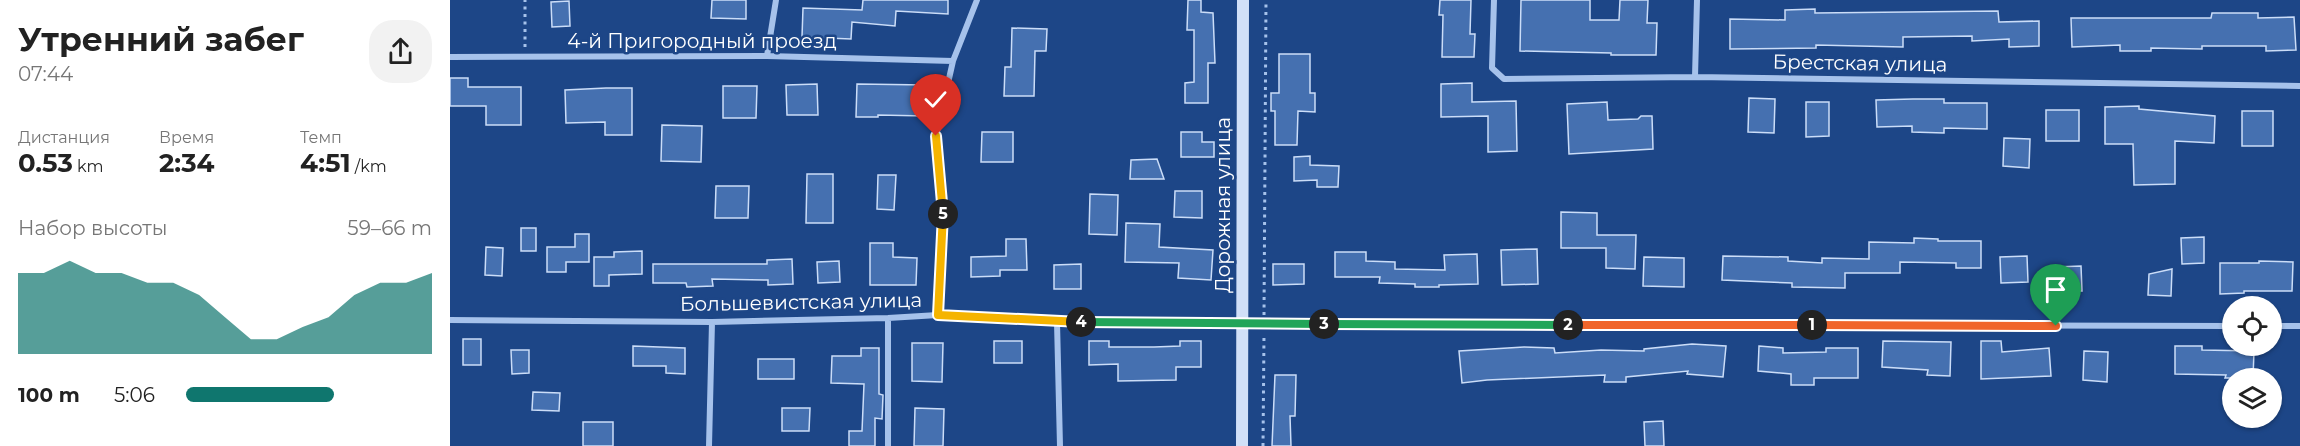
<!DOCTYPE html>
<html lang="ru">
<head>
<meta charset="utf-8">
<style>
  body { margin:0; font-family:Montserrat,sans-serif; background:#f2f2f2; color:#222; height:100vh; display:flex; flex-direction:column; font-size:22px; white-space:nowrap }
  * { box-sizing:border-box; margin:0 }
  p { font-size:20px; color:#767676 }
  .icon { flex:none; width:33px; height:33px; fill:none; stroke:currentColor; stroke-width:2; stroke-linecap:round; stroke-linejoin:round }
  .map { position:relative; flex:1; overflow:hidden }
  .panel { display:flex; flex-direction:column; background:#fff; width:450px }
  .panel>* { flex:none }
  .fabs { position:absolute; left:1772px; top:296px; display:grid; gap:12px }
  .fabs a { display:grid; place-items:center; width:60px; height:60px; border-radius:50%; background:#fff; box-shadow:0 2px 4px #0004; font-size:30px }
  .pin { position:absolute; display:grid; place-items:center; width:51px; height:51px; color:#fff; margin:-62px -26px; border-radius:50% 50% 50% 0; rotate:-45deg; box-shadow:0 0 6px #0007 }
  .pin .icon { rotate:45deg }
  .km { position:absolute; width:30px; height:30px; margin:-15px; border-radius:50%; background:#222; color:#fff; font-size:16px; line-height:30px; text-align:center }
  .round { display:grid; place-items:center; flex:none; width:63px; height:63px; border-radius:24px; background:#f2f2f2 }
  .overview { display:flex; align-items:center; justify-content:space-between; height:102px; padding:0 18px }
  h1 { font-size:33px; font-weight:700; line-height:45px }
  .stats { display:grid; grid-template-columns:repeat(3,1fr); gap:9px; height:102px; padding:6px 18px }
  .stats div { display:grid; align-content:center }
  .stats b { font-size:26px; font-weight:700 }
  .stats small { font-size:16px; font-weight:400 }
  .stats p { font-size:16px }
  .chart { height:168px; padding:12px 18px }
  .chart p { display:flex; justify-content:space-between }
  .chart svg { width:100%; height:108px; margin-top:6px; fill:#0f766e; opacity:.7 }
  ul { padding:0 18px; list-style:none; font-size:20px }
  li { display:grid; grid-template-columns:96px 72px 1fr; align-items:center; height:45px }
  li i { height:15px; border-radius:8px; background:#0f766e }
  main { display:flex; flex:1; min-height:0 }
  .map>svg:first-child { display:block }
  .building { fill:#4570b0; stroke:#cbddf8; stroke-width:1.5 }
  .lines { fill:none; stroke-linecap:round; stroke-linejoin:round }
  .path { stroke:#a6c2eb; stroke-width:3; stroke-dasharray:3 4.5; stroke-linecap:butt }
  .street { stroke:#a6c2eb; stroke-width:6 }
  .secondary { stroke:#d1e0f8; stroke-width:12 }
  .split-1-casing { stroke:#fff; stroke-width:12 }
  .split-2-casing { stroke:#fff; stroke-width:12 }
  .split-3-casing { stroke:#fff; stroke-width:12 }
  .split-4-casing { stroke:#fff; stroke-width:12 }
  .split-5-casing { stroke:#fff; stroke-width:12 }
  .split-6-casing { stroke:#fff; stroke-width:12 }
  .split-1 { stroke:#f0652b; stroke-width:8 }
  .split-2 { stroke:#f0652b; stroke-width:8 }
  .split-3 { stroke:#22a559; stroke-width:8 }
  .split-4 { stroke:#22a559; stroke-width:8 }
  .split-5 { stroke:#f5b400; stroke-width:8 }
  .split-6 { stroke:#f5b400; stroke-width:8 }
  .labels { text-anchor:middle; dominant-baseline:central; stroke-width:5; stroke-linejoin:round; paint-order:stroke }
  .street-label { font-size:20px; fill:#fff; stroke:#1d4687 }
</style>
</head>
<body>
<main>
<section class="panel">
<div class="overview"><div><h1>Утренний забег</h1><p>07:44</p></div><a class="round"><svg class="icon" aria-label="share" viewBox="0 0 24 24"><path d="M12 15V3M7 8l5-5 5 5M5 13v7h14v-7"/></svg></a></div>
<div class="stats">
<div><p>Дистанция</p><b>0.53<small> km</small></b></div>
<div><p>Время</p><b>2:34</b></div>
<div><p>Темп</p><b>4:51<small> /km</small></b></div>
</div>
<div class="chart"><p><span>Набор высоты</span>59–66 m</p>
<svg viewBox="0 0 160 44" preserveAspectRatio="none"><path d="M0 44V11L10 11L20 6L30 11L40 11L50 15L60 15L70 20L80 29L90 38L100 38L110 33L120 29L130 20L140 15L150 15L160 11V44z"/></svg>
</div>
<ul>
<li><b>100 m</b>5:06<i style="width:60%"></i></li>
</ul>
</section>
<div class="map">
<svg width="1850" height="446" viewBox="0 0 1850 446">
  <rect width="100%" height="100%" fill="#1d4687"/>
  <path class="building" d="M 262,0 L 296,0 L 296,19 L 261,18 Z
    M 413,0 L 498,0 L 498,14 L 446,11 L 445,26 L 402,22 L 401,39 L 352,37 L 353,8 L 412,10 Z
    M 738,0 L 751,0 L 751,12 L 763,13 L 765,63 L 758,63 L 758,103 L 735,103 L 735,83 L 744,82 L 744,30 L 737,30 Z
    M 990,0 L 1021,0 L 1020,34 L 1025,34 L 1024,57 L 992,57 L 993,15 L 989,15 Z
    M 1071,0 L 1140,0 L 1140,20 L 1169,20 L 1170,0 L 1198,0 L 1197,23 L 1207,23 L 1206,55 L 1161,55 L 1161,53 L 1070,51 Z
    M 119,1 L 120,26 L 102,27 L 101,2 Z
    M 1365,9 L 1365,13 L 1548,11 L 1549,22 L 1589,21 L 1589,46 L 1559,47 L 1559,39 L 1522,41 L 1522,36 L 1453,37 L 1453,47 L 1366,45 L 1366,48 L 1280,49 L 1280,19 L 1335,20 L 1335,10 Z
    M 1762,13 L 1808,13 L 1808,18 L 1844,17 L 1846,50 L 1816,51 L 1816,46 L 1752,46 L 1752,49 L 1701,48 L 1701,51 L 1670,51 L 1670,45 L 1622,47 L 1621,18 L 1761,18 Z
    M 562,28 L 597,29 L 596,51 L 585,51 L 584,96 L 554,96 L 555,67 L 561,67 Z
    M 829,54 L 860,54 L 860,93 L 865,93 L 865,112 L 848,111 L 847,145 L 825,145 L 825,111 L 821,111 L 821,93 L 829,93 Z
    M 0,78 L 18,78 L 18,87 L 71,87 L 71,125 L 36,125 L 36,106 L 0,106 Z
    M 1022,83 L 1022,102 L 1066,101 L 1067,151 L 1038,152 L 1038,116 L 991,117 L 991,84 Z
    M 367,84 L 368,115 L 337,115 L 336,85 Z
    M 407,84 L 477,85 L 476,116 L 428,115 L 428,117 L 406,117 Z
    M 273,86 L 307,86 L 306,118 L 273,118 Z
    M 156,88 L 182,88 L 182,135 L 155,135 L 155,122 L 116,123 L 115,90 Z
    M 1299,98 L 1325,99 L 1324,133 L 1298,132 Z
    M 1463,99 L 1494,99 L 1494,103 L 1537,103 L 1537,129 L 1494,128 L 1494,133 L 1462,132 L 1462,126 L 1427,127 L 1426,100 Z
    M 1157,102 L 1158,120 L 1188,119 L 1191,116 L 1202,116 L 1203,149 L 1119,154 L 1117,104 Z
    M 1356,102 L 1379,102 L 1379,136 L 1356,137 Z
    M 1689,106 L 1689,109 L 1765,116 L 1764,143 L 1725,141 L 1725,184 L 1684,185 L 1683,144 L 1655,144 L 1655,107 Z
    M 1596,110 L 1629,110 L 1629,141 L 1596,141 Z
    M 1792,111 L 1823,111 L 1823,146 L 1792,146 Z
    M 212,125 L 252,126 L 251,162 L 211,161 Z
    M 532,132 L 563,132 L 563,162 L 531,162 Z
    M 731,132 L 752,132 L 752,142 L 764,142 L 764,157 L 731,157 Z
    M 1554,138 L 1580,139 L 1579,168 L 1553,166 Z
    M 860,156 L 860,165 L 889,166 L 888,187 L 867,187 L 867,180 L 844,181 L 844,157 Z
    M 707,159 L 714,179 L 680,179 L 681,160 Z
    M 357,174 L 383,174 L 383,223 L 356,223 Z
    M 428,175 L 446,175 L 444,210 L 427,209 Z
    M 266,186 L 299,186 L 298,218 L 265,218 Z
    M 725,191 L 752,191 L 752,218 L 724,217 Z
    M 640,194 L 668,195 L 667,235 L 639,234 Z
    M 1111,212 L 1147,213 L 1147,235 L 1186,235 L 1185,269 L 1156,268 L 1156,248 L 1111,248 Z
    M 676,223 L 710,224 L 709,247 L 763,250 L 761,280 L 728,278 L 729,263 L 675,262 Z
    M 71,228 L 86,228 L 86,251 L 71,251 Z
    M 125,234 L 139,234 L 139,262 L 116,262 L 116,272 L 97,272 L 97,247 L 125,247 Z
    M 1754,237 L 1754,263 L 1732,264 L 1731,238 Z
    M 1464,238 L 1488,239 L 1488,241 L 1531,241 L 1531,268 L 1506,268 L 1506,263 L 1450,262 L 1450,273 L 1395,273 L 1395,288 L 1342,287 L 1342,283 L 1272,280 L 1273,256 L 1338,257 L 1338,261 L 1372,263 L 1372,258 L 1419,259 L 1419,242 L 1464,243 Z
    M 556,239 L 576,239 L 577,270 L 550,270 L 550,276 L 521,277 L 521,257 L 556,256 Z
    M 420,243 L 443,243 L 443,257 L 467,258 L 466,285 L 420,285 Z
    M 36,247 L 53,248 L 52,276 L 35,275 Z
    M 1087,249 L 1088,284 L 1052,285 L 1051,250 Z
    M 192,251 L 192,274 L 159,275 L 159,286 L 144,286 L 144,257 L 164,257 L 164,252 Z
    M 885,252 L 916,252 L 916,261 L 945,262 L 945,269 L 995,270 L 994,255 L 1027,254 L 1028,284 L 989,285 L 989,287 L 965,287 L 965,284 L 929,283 L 930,277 L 885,277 Z
    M 1577,256 L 1578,282 L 1551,283 L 1550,257 Z
    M 1194,257 L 1234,258 L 1234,287 L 1193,286 Z
    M 342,259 L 343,284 L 318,285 L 318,280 L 262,279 L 263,286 L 237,287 L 236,283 L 203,283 L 203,264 L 317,264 L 317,260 Z
    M 389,261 L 390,282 L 368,283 L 367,262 Z
    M 1809,261 L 1843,262 L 1842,291 L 1794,291 L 1794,293 L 1770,294 L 1770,263 L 1809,263 Z
    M 631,264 L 631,289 L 604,289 L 604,265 Z
    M 823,264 L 854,264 L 854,284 L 823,285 Z
    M 1631,266 L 1632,291 L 1606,291 L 1605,267 Z
    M 1722,269 L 1721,296 L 1698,295 L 1699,274 Z
    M 13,339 L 31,339 L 31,365 L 13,365 Z
    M 544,341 L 572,341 L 572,363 L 544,363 Z
    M 639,341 L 659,341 L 659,347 L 704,347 L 730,346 L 730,341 L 751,341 L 751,367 L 726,367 L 726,380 L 668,381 L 668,364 L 639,365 Z
    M 1433,341 L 1501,342 L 1500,376 L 1477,375 L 1478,370 L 1432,367 Z
    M 1531,341 L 1551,341 L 1552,352 L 1599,348 L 1601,376 L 1531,379 Z
    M 462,343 L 493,343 L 492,382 L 462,381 Z
    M 1242,344 L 1276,346 L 1273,377 L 1237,374 L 1238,371 L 1176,377 L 1176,382 L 1154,382 L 1155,375 L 1037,380 L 1012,383 L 1009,351 L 1074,347 L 1104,348 L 1105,353 L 1151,350 L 1194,351 L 1194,349 Z
    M 183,346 L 235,348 L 235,374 L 216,373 L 216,366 L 183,366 Z
    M 1309,346 L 1333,348 L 1333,353 L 1376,352 L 1376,348 L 1408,348 L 1408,378 L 1364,378 L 1364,385 L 1341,385 L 1341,374 L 1308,371 Z
    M 1725,346 L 1752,346 L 1752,350 L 1804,351 L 1803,378 L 1775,378 L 1776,375 L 1725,374 Z
    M 411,348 L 429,348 L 429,394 L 433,395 L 432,419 L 425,418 L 425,446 L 399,446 L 399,431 L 412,431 L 414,384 L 381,383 L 382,356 L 411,356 Z
    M 61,350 L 79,350 L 79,373 L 62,374 Z
    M 1634,351 L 1658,352 L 1657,382 L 1633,380 Z
    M 308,359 L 344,359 L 344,379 L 308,379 Z
    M 825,375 L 846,375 L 845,416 L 840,416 L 841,446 L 822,446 Z
    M 83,392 L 110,393 L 109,411 L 82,410 Z
    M 332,408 L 360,408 L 359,431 L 332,431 Z
    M 465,408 L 494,409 L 493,446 L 464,446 Z
    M 1213,421 L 1214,446 L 1195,446 L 1194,422 Z
    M 133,422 L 163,422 L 163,446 L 133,446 Z"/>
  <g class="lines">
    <path class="path" d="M 75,47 L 75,0
      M 814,315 L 816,0
      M 813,446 L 814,334"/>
    <path class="street" d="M 1044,0 L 1042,68 L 1054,79 L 1245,77 L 1850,86
      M 317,56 L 326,0
      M 0,57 L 317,56 L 503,61
      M 1245,77 L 1247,0
      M 488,315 L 494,225 L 486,136 L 503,61 L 527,0
      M 0,320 L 262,322 L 438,318 L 488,315 L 607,322 L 791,324 L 1782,326
      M 607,322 L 610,446
      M 1821,326 L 1850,326
      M 259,446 L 262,322
      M 438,446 L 438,318"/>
    <path class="secondary" d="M 792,446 L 793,0"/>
  </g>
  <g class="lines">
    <g class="split-1-casing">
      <path id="split-1" d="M 1362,325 L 1606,326"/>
    </g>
    <g class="split-2-casing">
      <path id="split-2" d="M 1118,325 L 1362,325"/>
    </g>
    <g class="split-3-casing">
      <path id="split-3" d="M 874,324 L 1118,325"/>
    </g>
    <g class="split-4-casing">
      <path id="split-4" d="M 631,322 L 874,324"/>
    </g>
    <g class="split-5-casing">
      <path id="split-5" d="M 493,214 L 488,315 L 631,322"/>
    </g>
    <g class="split-6-casing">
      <path id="split-6" d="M 486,136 L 493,214"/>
    </g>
    <use href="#split-1" class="split-1"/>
    <use href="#split-2" class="split-2"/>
    <use href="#split-3" class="split-3"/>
    <use href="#split-4" class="split-4"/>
    <use href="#split-5" class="split-5"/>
    <use href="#split-6" class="split-6"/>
  </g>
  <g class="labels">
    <g class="street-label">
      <text x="252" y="41">4-й Пригородный проезд</text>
      <text transform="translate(1410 63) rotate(1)">Брестская улица</text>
      <text transform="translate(773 205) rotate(-90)">Дорожная улица</text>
      <text transform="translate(351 302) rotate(-1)">Большевистская улица</text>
    </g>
  </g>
</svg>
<div class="fabs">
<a><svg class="icon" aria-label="locate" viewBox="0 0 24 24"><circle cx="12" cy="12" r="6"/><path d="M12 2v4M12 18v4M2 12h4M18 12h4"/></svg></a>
<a><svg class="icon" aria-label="layers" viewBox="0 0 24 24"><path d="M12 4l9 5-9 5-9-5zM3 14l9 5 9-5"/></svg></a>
</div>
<div class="pin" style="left:1606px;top:326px;background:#1e9e55"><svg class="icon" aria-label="arrive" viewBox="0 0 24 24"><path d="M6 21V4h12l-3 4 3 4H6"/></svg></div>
<div class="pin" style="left:486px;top:136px;background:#d93025"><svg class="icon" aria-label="check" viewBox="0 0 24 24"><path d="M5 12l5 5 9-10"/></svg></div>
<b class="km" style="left:1362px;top:325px">1</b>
<b class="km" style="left:1118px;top:325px">2</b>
<b class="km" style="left:874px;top:324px">3</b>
<b class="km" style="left:631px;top:322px">4</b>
<b class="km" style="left:493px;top:214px">5</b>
</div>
</main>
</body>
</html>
